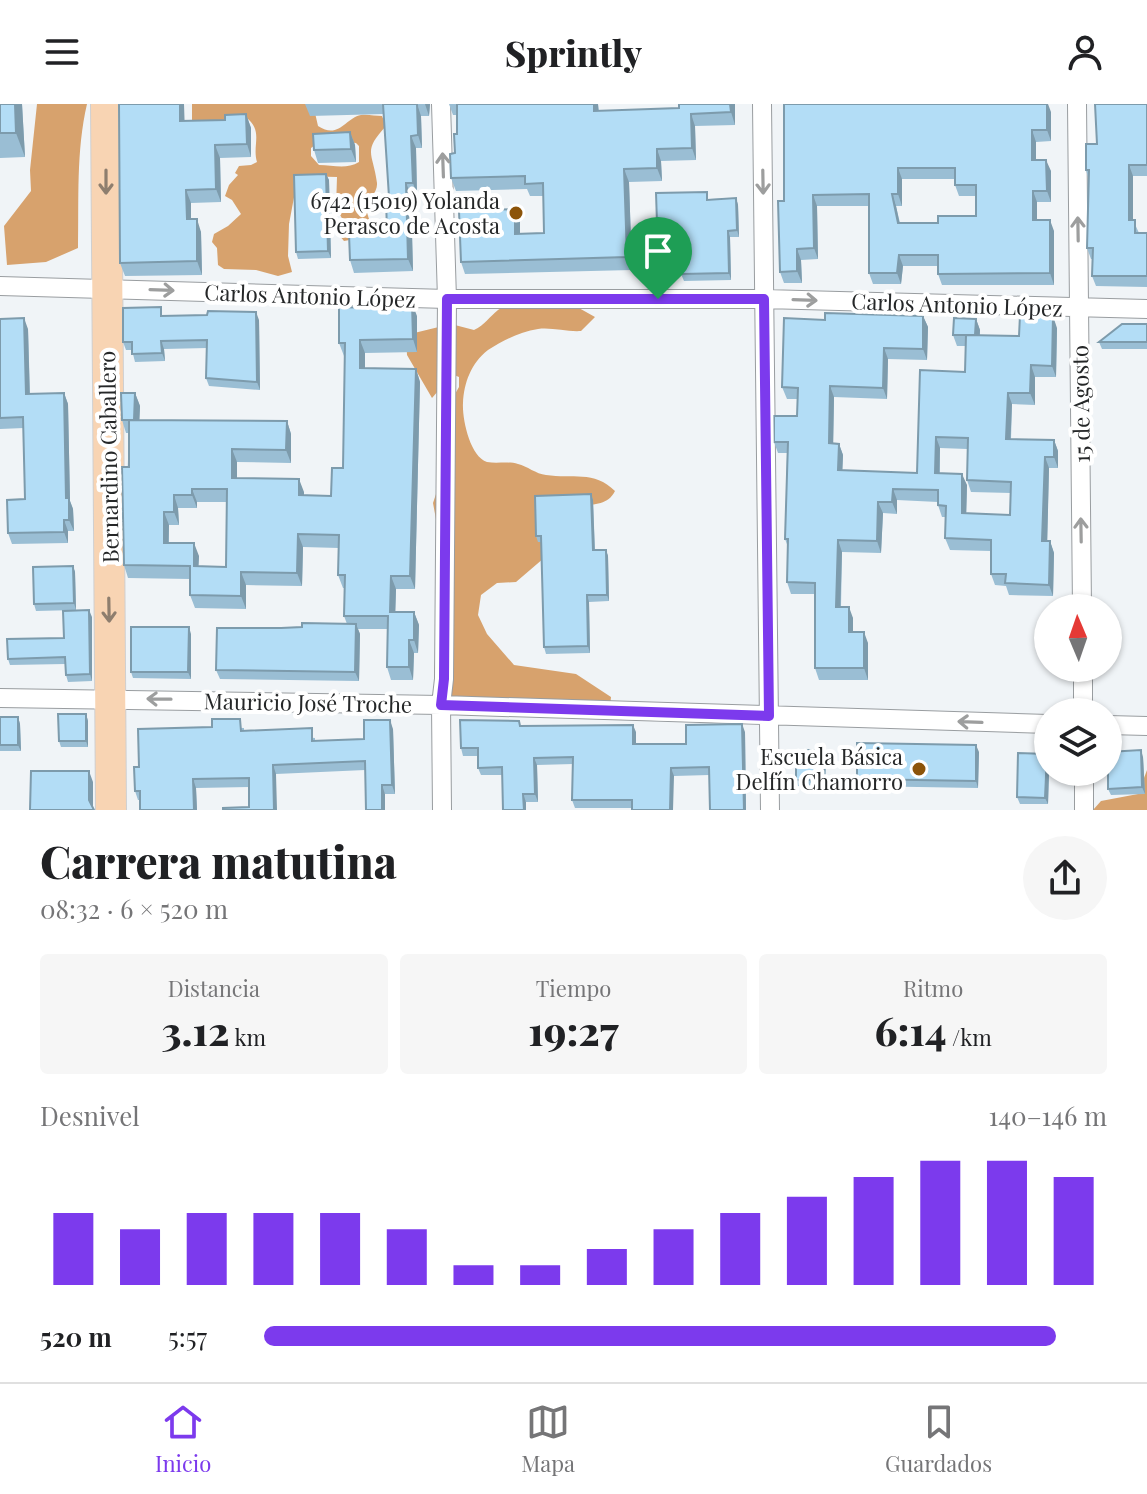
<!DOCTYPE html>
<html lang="es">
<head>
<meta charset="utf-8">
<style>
  body { margin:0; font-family:"Playfair Display",serif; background:#f6f6f6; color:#202124; height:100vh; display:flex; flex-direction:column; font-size:30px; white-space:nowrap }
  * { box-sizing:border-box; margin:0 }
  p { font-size:26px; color:#757577 }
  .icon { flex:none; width:44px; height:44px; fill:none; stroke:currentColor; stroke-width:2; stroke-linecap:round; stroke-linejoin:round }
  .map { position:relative; height:706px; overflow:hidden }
  .panel { display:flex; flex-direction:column; background:#fff; flex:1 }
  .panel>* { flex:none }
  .needle { width:52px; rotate:358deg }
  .fabs { position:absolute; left:1034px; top:490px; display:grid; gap:16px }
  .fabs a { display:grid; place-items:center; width:88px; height:88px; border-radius:50%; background:#fff; box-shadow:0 2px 6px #0004; font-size:40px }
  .pin { position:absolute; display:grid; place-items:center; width:68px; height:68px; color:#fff; margin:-82px -34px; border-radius:50% 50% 50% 0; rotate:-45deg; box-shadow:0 0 8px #0007 }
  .pin .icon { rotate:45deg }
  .round { display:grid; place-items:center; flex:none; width:84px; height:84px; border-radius:42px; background:#f6f6f6 }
  .headline { display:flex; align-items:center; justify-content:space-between; height:136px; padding:0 40px }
  h1 { font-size:44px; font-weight:800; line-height:60px }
  .metrics { display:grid; grid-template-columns:repeat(3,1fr); gap:12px; height:136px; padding:8px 40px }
  .metrics div { display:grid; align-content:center; border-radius:8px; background:#f6f6f6; text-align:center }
  .metrics b { font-size:40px; font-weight:800 }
  .metrics small { font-size:22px; font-weight:400 }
  .metrics p { font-size:22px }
  .chart { height:224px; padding:16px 40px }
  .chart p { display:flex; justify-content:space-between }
  .chart svg { width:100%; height:144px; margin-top:8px; stroke:#7c3aed; stroke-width:6 }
  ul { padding:0 40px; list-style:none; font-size:26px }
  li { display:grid; grid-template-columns:128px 96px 1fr; align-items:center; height:60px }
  li i { height:20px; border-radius:10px; background:#7c3aed }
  header { display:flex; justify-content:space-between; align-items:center; height:104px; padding:0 40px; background:#fff; font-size:36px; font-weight:800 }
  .menu { display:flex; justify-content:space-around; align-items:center; height:112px; border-top:2px solid #e0e0e0; background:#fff; font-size:22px; color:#757577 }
  .menu a { display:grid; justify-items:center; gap:4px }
  .menu .on { color:#7c3aed }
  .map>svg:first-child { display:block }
  .forest { fill:#d7a26d; fill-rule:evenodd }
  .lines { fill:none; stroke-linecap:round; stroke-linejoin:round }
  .minor-casing { stroke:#999da0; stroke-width:20 }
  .trunk-casing { stroke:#cfcfd0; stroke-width:32 }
  .minor { stroke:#fff; stroke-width:18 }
  .trunk { stroke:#f8d4b3; stroke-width:30 }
  .wall { fill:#9abed4; fill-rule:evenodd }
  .shaded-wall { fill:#7d9bac }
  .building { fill:#b3ddf6; stroke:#7d9bac; stroke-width:2; fill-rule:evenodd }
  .oneway { stroke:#9d9e9e }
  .oneway2 { stroke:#8e7e6e }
  .route-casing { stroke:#fff; stroke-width:16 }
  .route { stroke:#7c3aed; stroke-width:10 }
  .poi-dot { fill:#8c540a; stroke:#fff; stroke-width:3 }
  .labels { text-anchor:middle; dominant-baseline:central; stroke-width:8; stroke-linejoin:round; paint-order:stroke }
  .poi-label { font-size:22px; fill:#252728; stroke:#fff; text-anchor:end }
  .street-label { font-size:22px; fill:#252728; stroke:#fff }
</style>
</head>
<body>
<header><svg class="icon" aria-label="menu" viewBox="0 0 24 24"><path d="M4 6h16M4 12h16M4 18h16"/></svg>Sprintly<svg class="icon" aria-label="person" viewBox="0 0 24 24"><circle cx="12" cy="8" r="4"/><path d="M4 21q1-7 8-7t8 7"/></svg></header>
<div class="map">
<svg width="1147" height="706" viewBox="0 0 1147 706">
  <rect width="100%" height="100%" fill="#f0f4f7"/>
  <path class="forest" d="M 37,0 L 87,0 C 76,47 79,96 78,144 L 46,158 L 7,161 L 4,122 L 31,87 L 30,66 Z
    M 192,0 L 313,0 L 318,22 C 339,36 345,14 361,11 C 367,10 376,12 382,12 L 386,22 C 362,48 373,48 377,79 C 378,89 366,97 367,108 C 369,118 374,122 371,132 L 344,137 L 339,131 L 343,116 L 336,104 L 337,73 L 298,72 L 289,120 L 288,152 L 292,168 L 278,172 L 256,166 L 224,165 L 218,161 L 217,144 L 212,138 L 214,130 L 228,122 L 241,110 L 232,96 L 225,92 L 229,81 L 238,71 L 235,69 L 239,62 L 251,61 L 257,58 C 252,42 263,28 248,15 L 192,19 ZM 345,38 L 356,39 L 359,42 L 359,58 C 346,66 333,61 319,61 L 311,52 L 311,44 L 318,39 Z
    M 561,194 L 595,213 L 581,227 C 567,228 551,223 538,225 C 520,228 503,236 488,246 C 471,259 464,279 463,299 C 462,315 470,353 487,358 C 497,360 508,357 518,360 C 527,362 536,370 546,371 C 572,375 594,366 615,387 C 608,401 595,400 581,402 L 544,454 L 516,478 L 497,479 L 481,491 L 478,511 L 487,530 L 514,561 L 576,570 L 611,593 L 610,603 L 452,595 L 436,582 L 434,572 L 442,448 L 433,399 L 443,369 L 439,318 L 459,283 L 459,273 L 449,269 L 445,279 L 432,294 L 407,251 L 406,231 L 451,220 L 474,226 C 485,221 489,213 498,206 C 516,194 540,196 561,194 Z
    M 1147,666 L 1147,706 L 1093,706 L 1101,697 L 1138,690 Z"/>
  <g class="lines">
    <g class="minor-casing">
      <path id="minor" d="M 441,0 L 447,195 L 444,575 L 441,601 L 442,706
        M 762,0 L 770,706
        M 1077,0 L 1082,504
        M 0,182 L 447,195 L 764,195 L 1147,205
        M 1083,564 L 1083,608
        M 0,594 L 441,601 L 1048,620
        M 1108,621 L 1147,622
        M 1084,668 L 1084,706"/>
    </g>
    <g class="trunk-casing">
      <path id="trunk" d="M 106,0 L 111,706"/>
    </g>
    <use href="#minor" class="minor"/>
    <use href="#trunk" class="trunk"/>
  </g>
  <path class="wall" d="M 0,0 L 22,0 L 25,53 L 0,54 Z
    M 305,0 L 430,0 L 429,12 L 421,12 L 422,44 L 416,44 L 417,91 L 411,91 L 413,167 L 354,169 L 350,156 L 387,129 L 389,93 L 384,10 L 310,12 Z
    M 449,0 L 598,0 L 599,7 L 679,4 L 679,0 L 735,0 L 735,21 L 695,22 L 696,56 L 661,57 L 662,77 L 629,78 L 632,166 L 465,170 L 461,158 L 515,105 L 520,118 L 520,130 L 544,129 L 543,92 L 530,92 L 527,85 L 456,87 L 451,74 L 457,30 L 457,11 L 453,11 Z
    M 1147,0 L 1147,72 L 1133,72 L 1133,116 L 1139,129 L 1147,129 L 1147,183 L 1096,182 L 1092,172 L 1092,155 L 1091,155 L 1087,144 L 1088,73 L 1086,66 L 1097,40 Z
    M 1051,8 L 1051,37 L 1036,38 L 1036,56 L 1051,67 L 1051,98 L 1037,98 L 1037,116 L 1054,127 L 1054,181 L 942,181 L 938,170 L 938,162 L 903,162 L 901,180 L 873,180 L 869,169 L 869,102 L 817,102 L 818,155 L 801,156 L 802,179 L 784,179 L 780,168 L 784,97 ZM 902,75 L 955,75 L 955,81 L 959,92 L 976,92 L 976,112 L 938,119 L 900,119 L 896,102 L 902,102 Z
    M 246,10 L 251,24 L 251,53 L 220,54 L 221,98 L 191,99 L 191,115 L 201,128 L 202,171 L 125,172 L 120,159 L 185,17 L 225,16 Z
    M 350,28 L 355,41 L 356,58 L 318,59 L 314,46 Z
    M 326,70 L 329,76 L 331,154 L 298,155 L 296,148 Z
    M 736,94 L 738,101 L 739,133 L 730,133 L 731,176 L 684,177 L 681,170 L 681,155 L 660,156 L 658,149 L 710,95 Z
    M 164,212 L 259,216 L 260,286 L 209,282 L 206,274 L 207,244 L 164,245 L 165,257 L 135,258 L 132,246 L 126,246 L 123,238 Z
    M 417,212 L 417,248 L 365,249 L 365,264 L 416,265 L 420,278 L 415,485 L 396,485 L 395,508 L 414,508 L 419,521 L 418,549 L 414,549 L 413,576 L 391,576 L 387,563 L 387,525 L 358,525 L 360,530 L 359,577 L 220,575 L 216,566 L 281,524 L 347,520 L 344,512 L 345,484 L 343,484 L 338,471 L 339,444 L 303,443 L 302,482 L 246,481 L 246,505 L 195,504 L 190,491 L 190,475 L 128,474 L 124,461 L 129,329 L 126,329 L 122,316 L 135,289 L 140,302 L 139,316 L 287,317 L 291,330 L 291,359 L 237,358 L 237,374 L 304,388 L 304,391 L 331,392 L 343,364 L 345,252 L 344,252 L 339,239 ZM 197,398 L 227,398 L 226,463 L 198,462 L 199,452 L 169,439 L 169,421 L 179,421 L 178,404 L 197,404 Z
    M 923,212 L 928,223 L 927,256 L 888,255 L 887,295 L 834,293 L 833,339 L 839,340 L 843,351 L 842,367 L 917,369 L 965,268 L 965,242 L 957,242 L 953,231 L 976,215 L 980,226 L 980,231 L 1019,232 L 1057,224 L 1056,273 L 1035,273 L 1035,301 L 1012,300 L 1011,335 L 1054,336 L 1058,347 L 1058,364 L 1049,364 L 1047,437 L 1050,437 L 1054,449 L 1053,492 L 1009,491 L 1006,482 L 995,481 L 991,470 L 991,447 L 950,446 L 945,434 L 946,413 L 942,413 L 938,401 L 938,398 L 897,396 L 897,410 L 883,409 L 881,449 L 842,448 L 841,503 L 853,514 L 853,528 L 868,539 L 868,576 L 819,576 L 815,564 L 815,490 L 791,490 L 787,478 L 788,443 L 785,435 L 787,349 L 778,349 L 774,338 L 797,312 L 798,295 L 787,295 L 782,283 L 825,216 ZM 940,344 L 967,345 L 967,376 L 971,388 L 1011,389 L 1010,411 L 966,409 L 967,381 L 940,369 Z
    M 0,215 L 28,225 L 30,290 L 64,289 L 68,300 L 70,397 L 73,405 L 74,427 L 68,427 L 68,439 L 12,440 L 8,429 L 25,395 L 24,324 L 0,325 Z
    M 1147,220 L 1147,245 L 1102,245 L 1099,238 Z
    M 591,390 L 593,396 L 595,446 L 606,446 L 608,452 L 609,497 L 589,498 L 590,549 L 546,550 L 544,543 L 541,438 L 538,438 L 536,432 Z
    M 73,462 L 75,468 L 76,506 L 36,507 L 34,500 Z
    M 92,513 L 92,577 L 68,578 L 66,571 L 65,560 L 10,561 L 8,555 L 64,534 Z
    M 191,530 L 191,575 L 133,574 L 131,568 Z
    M 86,610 L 88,617 L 88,643 L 61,643 L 59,637 Z
    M 0,613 L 18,613 L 20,620 L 21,647 L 0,647 L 0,669 Z
    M 521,622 L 636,628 L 636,640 L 686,640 L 745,628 L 746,706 L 710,706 L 709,671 L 674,672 L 632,704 L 575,704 L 572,696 L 573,660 L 537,661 L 538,698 L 526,698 L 502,671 L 481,671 L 478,664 L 478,652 L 463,652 L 461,644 Z
    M 212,623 L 244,624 L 244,627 L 315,634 L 315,637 L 364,635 L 393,625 L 395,690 L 385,690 L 365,666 L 276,670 L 249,703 L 249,683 L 196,684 L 197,706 L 140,706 L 140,696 L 138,696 L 135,687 L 139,663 Z
    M 824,646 L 826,653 L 825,683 L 798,682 L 796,676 Z
    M 979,648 L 978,684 L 859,682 L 857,675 Z
    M 1047,650 L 1049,668 L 1048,700 L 1020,700 L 1017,693 Z
    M 1143,653 L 1145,690 L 1111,691 L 1108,685 Z"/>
  <path class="shaded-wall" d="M 15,0 L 22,0 L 25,53 L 16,29 Z
    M 180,0 L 184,0 L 185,30 L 180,17 Z
    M 417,0 L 421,12 L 422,44 L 418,31 Z
    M 425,0 L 430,0 L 429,12 Z
    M 594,0 L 598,0 L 599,19 L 594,7 Z
    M 730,0 L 735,0 L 735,21 L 731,8 Z
    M 1047,0 L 1048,0 L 1051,8 L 1051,37 L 1047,26 Z
    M 246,10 L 251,24 L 251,53 L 247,40 Z
    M 691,10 L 695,22 L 696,56 L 692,44 Z
    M 1032,26 L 1036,38 L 1036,68 L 1032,56 Z
    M 350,28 L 355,41 L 356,58 L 351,45 Z
    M 411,32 L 416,44 L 417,91 L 413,79 Z
    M 215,41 L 220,54 L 221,98 L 216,85 Z
    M 657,45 L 661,57 L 662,77 L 657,64 Z
    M 1046,56 L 1051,67 L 1051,98 L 1047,87 Z
    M 1129,61 L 1133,72 L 1133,127 L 1129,116 Z
    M 898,64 L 902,75 L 902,102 L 898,90 Z
    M 624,65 L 629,78 L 632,166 L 627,153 Z
    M 326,70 L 329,76 L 331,154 L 328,147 Z
    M 406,79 L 411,91 L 413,167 L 408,155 Z
    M 186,86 L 191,99 L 191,128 L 187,115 Z
    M 1033,87 L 1037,98 L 1037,127 L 1033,116 Z
    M 892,90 L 896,102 L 902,131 L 898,119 Z
    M 813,91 L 817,102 L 818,155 L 814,144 Z
    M 736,94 L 738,101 L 739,133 L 737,126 Z
    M 515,105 L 520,118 L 520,143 L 515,130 Z
    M 197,115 L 201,128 L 202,171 L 197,157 Z
    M 1050,116 L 1054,127 L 1054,181 L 1050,169 Z
    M 728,127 L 730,133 L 731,176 L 729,169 Z
    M 797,145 L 801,156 L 802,179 L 797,167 Z
    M 899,151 L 903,162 L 901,180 L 897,169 Z
    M 412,199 L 417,212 L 417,248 L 413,235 Z
    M 256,208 L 259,216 L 260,286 L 257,278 Z
    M 923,212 L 928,223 L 927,256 L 923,245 Z
    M 1053,212 L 1057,224 L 1056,273 L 1052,262 Z
    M 24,214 L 28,225 L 30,301 L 26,290 Z
    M 976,215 L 980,226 L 979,242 L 975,231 Z
    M 360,236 L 365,249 L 365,277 L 360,264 Z
    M 161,237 L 164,245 L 165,257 L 162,249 Z
    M 884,244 L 888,255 L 887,295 L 883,284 Z
    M 1031,261 L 1035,273 L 1035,301 L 1030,289 Z
    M 416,265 L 420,278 L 415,485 L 410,472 Z
    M 830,282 L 834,293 L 833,351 L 829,339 Z
    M 64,289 L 68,300 L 70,397 L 73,405 L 74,427 L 69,416 L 66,394 Z
    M 135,289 L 140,302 L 139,329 L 134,316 Z
    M 1008,289 L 1012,300 L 1010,346 L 1006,335 Z
    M 287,317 L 291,330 L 291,359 L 286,346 Z
    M 936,333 L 940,344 L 939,380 L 935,369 Z
    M 1054,336 L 1058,347 L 1058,364 L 1054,353 Z
    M 839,340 L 843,351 L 842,378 L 838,366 Z
    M 232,345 L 237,358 L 237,387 L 232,374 Z
    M 1045,353 L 1049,364 L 1047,448 L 1042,437 Z
    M 962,370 L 967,381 L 966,421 L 962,409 Z
    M 299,375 L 304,388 L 304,404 L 299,391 Z
    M 192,385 L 197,398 L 197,404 L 192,391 Z
    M 893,385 L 897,396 L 897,410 L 892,398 Z
    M 591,390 L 593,396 L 595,453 L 593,446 Z
    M 174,391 L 178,404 L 179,421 L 174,408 Z
    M 878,398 L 883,409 L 881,449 L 877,437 Z
    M 164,408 L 169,421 L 168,452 L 164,439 Z
    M 64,416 L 68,427 L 68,439 L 64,428 Z
    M 298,430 L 303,443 L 302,482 L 297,469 Z
    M 838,436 L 842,448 L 840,514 L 836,503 Z
    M 1050,437 L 1054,449 L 1053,492 L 1049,481 Z
    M 194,439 L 199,452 L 198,475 L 194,462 Z
    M 606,446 L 608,452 L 609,497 L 607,491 Z
    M 73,462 L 75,468 L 76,506 L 74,499 Z
    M 241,468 L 246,481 L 246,505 L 241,492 Z
    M 391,472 L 396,485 L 395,521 L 390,508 Z
    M 587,491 L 589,498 L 590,549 L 588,542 Z
    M 849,503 L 853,514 L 853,539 L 849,528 Z
    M 89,506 L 92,513 L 92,577 L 90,570 Z
    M 414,508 L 419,521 L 418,549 L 414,536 Z
    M 356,520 L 360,530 L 359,577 L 355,568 Z
    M 189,523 L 191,530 L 191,575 L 188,568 Z
    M 864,528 L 868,539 L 868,576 L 864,564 Z
    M 409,536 L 414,549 L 413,576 L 409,563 Z
    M 86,610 L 88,617 L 88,643 L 86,637 Z
    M 18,613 L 20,620 L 21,647 L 18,641 Z
    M 390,616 L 393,625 L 395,690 L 392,681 Z
    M 742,620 L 745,628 L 746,706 L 744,706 Z
    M 633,621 L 636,628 L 636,647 L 633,640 Z
    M 976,641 L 979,648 L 978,684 L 976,677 Z
    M 824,646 L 826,653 L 825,683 L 823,676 Z
    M 1141,646 L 1143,653 L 1145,690 L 1142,683 Z
    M 1047,650 L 1049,668 L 1048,700 L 1045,694 Z
    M 534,654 L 537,661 L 538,698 L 535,690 Z
    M 273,661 L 276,670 L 277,706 L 274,706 Z
    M 671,664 L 674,672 L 673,706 L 670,706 Z
    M 89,667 L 93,678 L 93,706 L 89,696 Z
    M 193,675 L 196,684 L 197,706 L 194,706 Z
    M 382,681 L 385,690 L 385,706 L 382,706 Z
    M 523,690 L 526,698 L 526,706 L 524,706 Z"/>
  <path class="building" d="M 0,0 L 15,0 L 16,29 L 0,29 Z
    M 119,0 L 180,0 L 180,17 L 225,16 L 225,11 L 246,10 L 247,40 L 215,41 L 216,85 L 186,86 L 187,115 L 197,115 L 197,157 L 120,159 Z
    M 383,0 L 417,0 L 418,31 L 411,32 L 413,79 L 406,79 L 408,155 L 350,156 L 349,130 L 387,129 L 386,93 L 389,93 Z
    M 457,0 L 594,0 L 594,7 L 679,4 L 679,0 L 730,0 L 731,8 L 691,10 L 692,44 L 657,45 L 657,64 L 624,65 L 627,153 L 461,158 L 459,107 L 515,105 L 515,130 L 544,129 L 543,79 L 525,80 L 525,72 L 451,74 L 450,50 L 455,49 L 454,30 L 457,30 Z
    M 784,0 L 1047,0 L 1047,26 L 1032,26 L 1032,56 L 1046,56 L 1047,87 L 1033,87 L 1033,116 L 1050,116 L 1050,169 L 938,170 L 938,151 L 899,151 L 897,169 L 869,169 L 869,90 L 813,91 L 814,144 L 797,145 L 797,167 L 780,168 L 778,97 L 784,97 ZM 898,64 L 955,64 L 955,81 L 976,81 L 976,112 L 938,112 L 938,119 L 898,119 L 892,90 L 898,90 Z
    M 1095,0 L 1147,0 L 1147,61 L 1129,61 L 1129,116 L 1135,116 L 1135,129 L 1147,129 L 1147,172 L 1092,172 L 1093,144 L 1087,144 L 1089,66 L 1086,66 L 1086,40 L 1097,40 Z
    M 350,28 L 351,45 L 314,46 L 313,30 Z
    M 326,70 L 328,147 L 296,148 L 294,71 Z
    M 707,88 L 707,96 L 736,94 L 737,126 L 728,127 L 729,169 L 681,170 L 680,148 L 658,149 L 656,89 Z
    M 412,199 L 413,235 L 360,236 L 360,264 L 416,265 L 410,472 L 391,472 L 390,508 L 414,508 L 414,536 L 409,536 L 409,563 L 387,563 L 388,512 L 344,512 L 345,471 L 338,471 L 339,431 L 298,430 L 297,469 L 241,468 L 241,492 L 190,491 L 190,462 L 124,461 L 122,363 L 129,363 L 129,316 L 287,317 L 286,346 L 232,345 L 232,374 L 299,375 L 299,391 L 331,392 L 332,364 L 343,364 L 345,239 L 339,239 L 339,203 L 370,204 L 370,200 ZM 192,385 L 227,385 L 226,463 L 194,462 L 194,439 L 164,439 L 164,408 L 174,408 L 174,391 L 192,391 Z
    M 161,203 L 161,212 L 207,211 L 208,207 L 256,208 L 257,278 L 206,274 L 207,236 L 161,237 L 162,249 L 132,250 L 132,238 L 123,238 L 123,204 Z
    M 825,209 L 923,212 L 923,245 L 884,244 L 883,284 L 830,282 L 829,339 L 839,340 L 838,366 L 917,369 L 920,266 L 965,268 L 966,231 L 953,231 L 954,214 L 976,215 L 975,231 L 966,231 L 1019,232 L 1020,211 L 1053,212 L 1052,262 L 1031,261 L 1030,289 L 1008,289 L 1006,335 L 1054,336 L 1054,353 L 1045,353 L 1042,437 L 1050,437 L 1049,481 L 1005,479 L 1006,470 L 991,470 L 991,436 L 945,434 L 946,402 L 938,401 L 938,386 L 893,385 L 892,398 L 878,398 L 877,437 L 838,436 L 836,503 L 849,503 L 849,528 L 864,528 L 864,564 L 815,564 L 815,479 L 787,478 L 788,435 L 785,435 L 788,338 L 774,338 L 774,312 L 797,312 L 798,284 L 782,283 L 784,214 L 825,216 ZM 936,333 L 968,334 L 967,376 L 1011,378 L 1010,411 L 962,409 L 962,370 L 935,369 Z
    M 24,214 L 26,290 L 64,289 L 66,394 L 69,394 L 69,416 L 64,416 L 64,428 L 8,429 L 7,396 L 25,395 L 23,313 L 0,314 L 0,215 Z
    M 1122,220 L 1147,220 L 1147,238 L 1099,238 Z
    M 121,289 L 135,289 L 134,316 L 122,316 Z
    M 591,390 L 593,446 L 606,446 L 607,491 L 587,491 L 588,542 L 544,543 L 541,432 L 536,432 L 535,392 Z
    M 73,462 L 74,499 L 34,500 L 33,463 Z
    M 89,506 L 90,570 L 66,571 L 65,553 L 8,555 L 7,535 L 64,534 L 63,507 Z
    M 302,519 L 356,520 L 355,568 L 216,566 L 217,524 L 281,524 L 302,523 Z
    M 131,523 L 189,523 L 188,568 L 131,568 Z
    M 58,610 L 86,610 L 86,637 L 59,637 Z
    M 0,613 L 18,613 L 18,641 L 0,641 Z
    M 212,615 L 240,615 L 241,627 L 312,624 L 312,637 L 364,635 L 364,616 L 390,616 L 392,681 L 382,681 L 382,706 L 366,706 L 365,657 L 273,661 L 274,706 L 223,706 L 223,704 L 249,703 L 249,674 L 193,675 L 194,706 L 140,706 L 140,687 L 135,687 L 134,663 L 139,663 L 138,625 L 212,623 Z
    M 460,616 L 519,617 L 520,622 L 633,621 L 633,640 L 686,640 L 686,621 L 742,620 L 744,706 L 710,706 L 709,663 L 671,664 L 670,706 L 632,706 L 632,696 L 572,696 L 573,653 L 534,654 L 535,690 L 523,690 L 524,706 L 503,706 L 502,663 L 478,664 L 478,644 L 461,644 Z
    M 857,639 L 976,641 L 976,677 L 857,675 Z
    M 796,646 L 824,646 L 823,676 L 796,676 Z
    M 1141,646 L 1142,683 L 1108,685 L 1108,648 Z
    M 1018,649 L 1047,650 L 1045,694 L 1017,693 Z
    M 31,667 L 89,667 L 89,696 L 94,706 L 30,706 Z"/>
  <defs><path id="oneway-shaft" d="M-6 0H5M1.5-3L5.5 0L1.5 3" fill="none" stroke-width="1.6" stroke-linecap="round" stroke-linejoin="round" transform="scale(2)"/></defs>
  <g class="oneway">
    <use href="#oneway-shaft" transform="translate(443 61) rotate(-92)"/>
    <use href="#oneway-shaft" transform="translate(763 78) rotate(89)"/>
    <use href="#oneway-shaft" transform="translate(1078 125) rotate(-91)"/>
    <use href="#oneway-shaft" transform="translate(162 186) rotate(2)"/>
    <use href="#oneway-shaft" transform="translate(805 196) rotate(2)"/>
    <use href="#oneway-shaft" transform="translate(1081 426) rotate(-91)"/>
    <use href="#oneway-shaft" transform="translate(159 595) rotate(-179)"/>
    <use href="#oneway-shaft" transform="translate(970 618) rotate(-178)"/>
  </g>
  <g class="oneway2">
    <use href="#oneway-shaft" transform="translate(106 78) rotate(90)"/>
    <use href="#oneway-shaft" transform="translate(109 506) rotate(89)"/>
  </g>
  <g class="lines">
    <g class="route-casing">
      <path id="route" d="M 447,195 L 764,195 L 769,612 L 441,601 L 444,575 Z"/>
    </g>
    <use href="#route" class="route"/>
  </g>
  <g class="poi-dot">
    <circle cx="516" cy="109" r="8"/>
    <circle cx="919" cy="665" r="8"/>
  </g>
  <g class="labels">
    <g class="poi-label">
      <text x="500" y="96">6742 (15019) Yolanda<tspan x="500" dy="25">Perasco de Acosta</tspan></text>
      <text x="903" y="652">Escuela Básica<tspan x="903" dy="25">Delfín Chamorro</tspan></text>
    </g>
    <g class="street-label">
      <text transform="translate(310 191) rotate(2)">Carlos Antonio López</text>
      <text transform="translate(957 200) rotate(2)">Carlos Antonio López</text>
      <text transform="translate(1080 300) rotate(-91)">15 de Agosto</text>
      <text transform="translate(108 353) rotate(-91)">Bernardino Caballero</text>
      <text transform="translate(308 598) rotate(1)">Mauricio José Troche</text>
    </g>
  </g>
</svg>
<div class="fabs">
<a><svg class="needle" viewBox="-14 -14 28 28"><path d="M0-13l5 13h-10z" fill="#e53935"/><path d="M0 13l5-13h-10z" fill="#757577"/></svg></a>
<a><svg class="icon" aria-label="layers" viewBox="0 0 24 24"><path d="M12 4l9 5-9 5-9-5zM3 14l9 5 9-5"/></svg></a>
</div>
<div class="pin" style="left:658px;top:195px;background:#1e9e55"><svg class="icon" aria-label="arrive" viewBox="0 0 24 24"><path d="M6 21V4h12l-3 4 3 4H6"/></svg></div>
</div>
<section class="panel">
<div class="headline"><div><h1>Carrera matutina</h1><p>08:32 · 6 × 520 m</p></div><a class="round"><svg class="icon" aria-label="share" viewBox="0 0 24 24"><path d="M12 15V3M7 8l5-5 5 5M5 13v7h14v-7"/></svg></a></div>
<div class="metrics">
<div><p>Distancia</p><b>3.12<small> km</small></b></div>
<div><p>Tiempo</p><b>19:27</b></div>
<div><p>Ritmo</p><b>6:14<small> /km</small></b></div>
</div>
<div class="chart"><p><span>Desnivel</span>140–146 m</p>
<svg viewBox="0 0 160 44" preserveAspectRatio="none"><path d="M5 44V22M15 44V27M25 44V22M35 44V22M45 44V22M55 44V27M65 44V38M75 44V38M85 44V33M95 44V27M105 44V22M115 44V17M125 44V11M135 44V6M145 44V6M155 44V11"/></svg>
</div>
<ul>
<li><b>520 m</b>5:57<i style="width:94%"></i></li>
</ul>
</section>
<nav class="menu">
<a class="on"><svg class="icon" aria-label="home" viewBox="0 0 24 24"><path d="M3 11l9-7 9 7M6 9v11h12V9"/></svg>Inicio</a>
<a><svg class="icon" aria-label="map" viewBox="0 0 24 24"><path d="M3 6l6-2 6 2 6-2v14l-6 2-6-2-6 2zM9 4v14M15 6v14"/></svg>Mapa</a>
<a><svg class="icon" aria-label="saved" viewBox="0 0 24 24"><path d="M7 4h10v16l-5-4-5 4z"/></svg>Guardados</a>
</nav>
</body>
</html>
